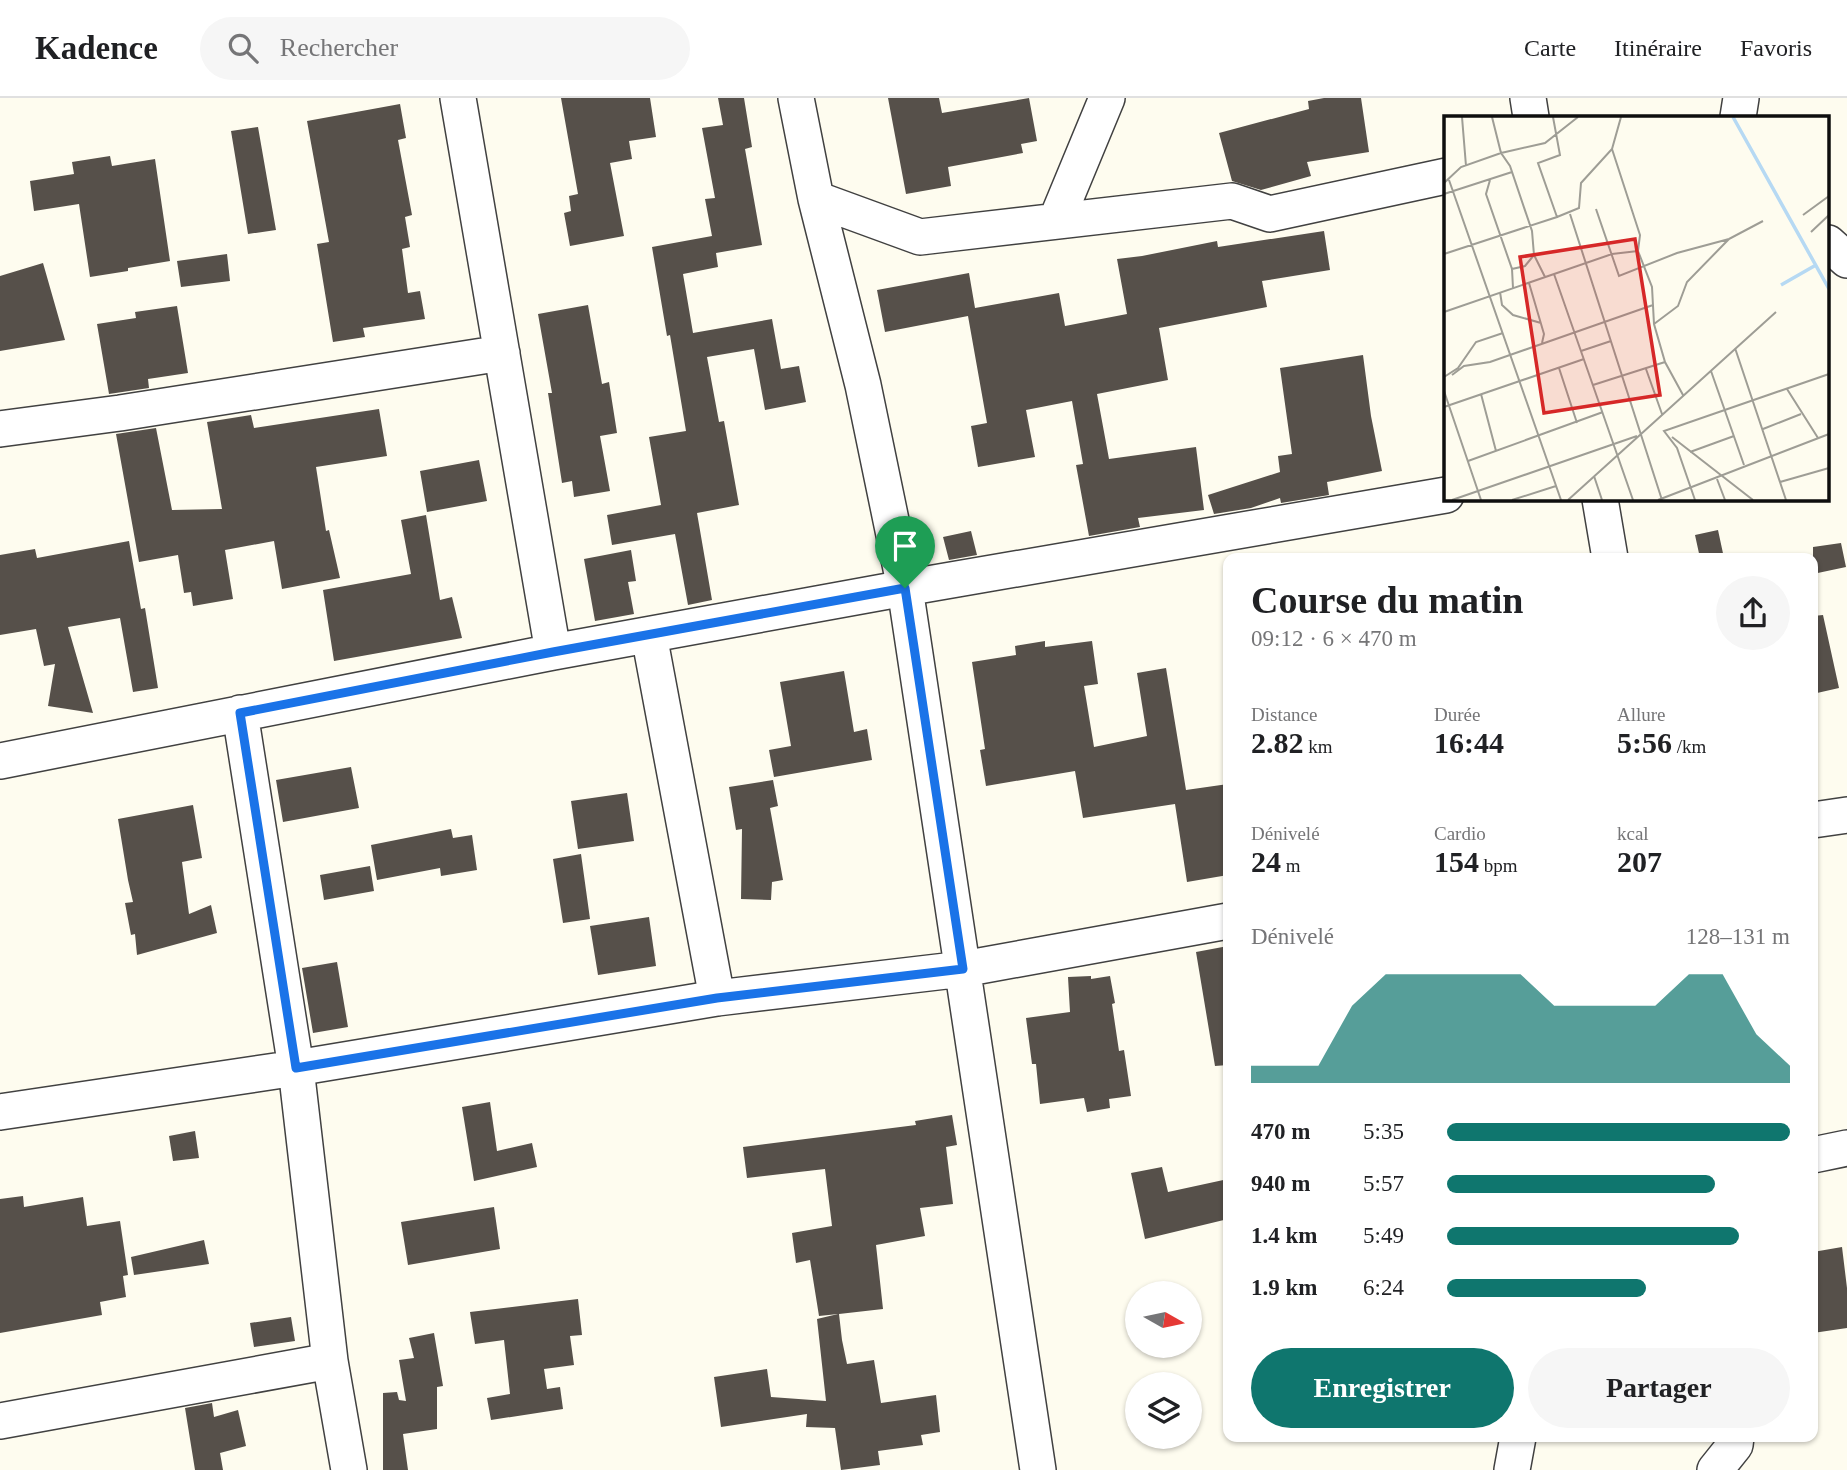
<!DOCTYPE html>
<html lang="fr">
<head>
<meta charset="utf-8">
<style>
  body { margin:0; font-family:"Times New Roman",serif; background:#f6f6f6; color:#202124; height:100vh; display:flex; flex-direction:column; font-size:26px; white-space:nowrap }
  * { box-sizing:border-box; margin:0 }
  p { font-size:23px; color:#757577 }
  .icon { flex:none; width:38px; height:38px; fill:none; stroke:currentColor; stroke-width:2; stroke-linecap:round; stroke-linejoin:round }
  .map { position:relative; flex:1; overflow:hidden }
  .sheet { position:absolute; left:1223px; top:455px; width:595px; height:889px; display:flex; flex-direction:column; background:#fff; border-radius:14px; box-shadow:0 2px 5px #0004 }
  .sheet>* { flex:none }
  .needle { width:46px; rotate:99deg }
  .buttons { position:absolute; left:1125px; top:1183px; display:grid; gap:14px }
  .buttons a { display:grid; place-items:center; width:77px; height:77px; border-radius:50%; background:#fff; box-shadow:0 2px 5px #0004; font-size:35px }
  .pin { position:absolute; display:grid; place-items:center; width:60px; height:60px; color:#fff; margin:-72px -30px; border-radius:50% 50% 50% 0; rotate:-45deg; box-shadow:0 0 7px #0007 }
  .pin .icon { rotate:45deg }
  .round { display:grid; place-items:center; flex:none; width:74px; height:74px; border-radius:37px; background:#f6f6f6 }
  .headline { display:flex; align-items:center; justify-content:space-between; height:119px; padding:0 28px }
  h1 { font-size:38px; font-weight:600; line-height:52px }
  .figures { display:grid; grid-template-columns:repeat(3,1fr); gap:10px; height:119px; padding:7px 28px }
  .figures div { display:grid; align-content:center }
  .figures b { font-size:30px; font-weight:600 }
  .figures small { font-size:19px; font-weight:400 }
  .figures p { font-size:19px }
  .chart { height:196px; padding:14px 28px }
  .chart p { display:flex; justify-content:space-between }
  .chart svg { width:100%; height:126px; margin-top:7px; fill:#0f766e; opacity:.7 }
  .button { display:flex; gap:14px; margin-top:auto; padding:14px 28px }
  .button a { flex:1; height:80px; border-radius:42px; background:#0f766e; color:#fff; font-size:28px; font-weight:600; line-height:80px; text-align:center }
  .button a+a { background:#f6f6f6; color:#202124 }
  ul { padding:0 28px; list-style:none; font-size:23px }
  li { display:grid; grid-template-columns:112px 84px 1fr; align-items:center; height:52px }
  li i { height:18px; border-radius:9px; background:#0f766e }
  header { display:flex; align-items:center; gap:42px; box-sizing:border-box; height:98px; padding:0 35px; background:#fff; border-bottom:2px solid #e0e0e0 }
  header strong { font-size:33px }
  nav { display:flex; gap:38px; margin-inline-start:auto; font-size:24px }
  .search { width:490px; height:63px; background:#f6f6f6; display:flex; align-items:center; gap:18px; box-sizing:border-box; padding:0 24px; border-radius:38px; color:#757577; font-size:26px }
  .map>svg:first-child { display:block }
  .building { fill:#56504a }
  .lines { fill:none; stroke-linecap:round; stroke-linejoin:round }
  .minor-casing { stroke:#414141; stroke-width:38 }
  .minor { stroke:#fff; stroke-width:35 }
  .route-casing { stroke:#fff; stroke-width:14 }
  .route { stroke:#1a73e8; stroke-width:9 }
  .inset-river { fill:none; stroke:#b6d9f3; stroke-width:3.5 }
  .inset-road { fill:none; stroke:#9e9d95; stroke-width:2 }
  .view { fill:#d62828; fill-opacity:0.15; stroke:#d62828; stroke-width:3.5 }
  .inset-edge { fill:none; stroke:#0e0e0e; stroke-width:3.5 }
</style>
</head>
<body>
<header>
<strong>Kadence</strong>
<div class="search"><svg class="icon" aria-label="search" viewBox="0 0 24 24"><circle cx="10" cy="10" r="6"/><path d="M15 15l6 6"/></svg>Rechercher</div>
<nav><a>Carte</a><a>Itinéraire</a><a>Favoris</a></nav>
</header>
<div class="map">
<svg width="1847" height="1372" viewBox="0 0 1847 1372">
  <rect width="100%" height="100%" fill="#fefcef"/>
  <path class="building" d="M 561,0 L 650,0 L 656,39 L 629,43 L 632,61 L 610,65 L 624,138 L 570,148 L 564,115 L 571,113 L 569,98 L 578,96 Z
    M 718,0 L 744,0 L 752,49 L 745,51 L 762,147 L 716,155 L 718,169 L 683,176 L 693,235 L 772,221 L 781,271 L 799,268 L 806,304 L 765,312 L 754,251 L 707,259 L 719,324 L 724,323 L 739,407 L 697,415 L 712,502 L 688,507 L 675,436 L 612,447 L 607,417 L 661,407 L 649,339 L 686,333 L 670,237 L 667,238 L 652,149 L 712,138 L 705,101 L 715,100 L 702,30 L 723,27 Z
    M 888,0 L 939,0 L 942,15 L 1029,0 L 1037,43 L 1021,46 L 1023,55 L 948,69 L 951,88 L 906,96 Z
    M 1324,0 L 1361,0 L 1369,54 L 1307,64 L 1311,78 L 1261,92 L 1232,83 L 1219,35 L 1309,11 L 1308,3 Z
    M 400,6 L 406,40 L 398,42 L 412,117 L 405,119 L 410,149 L 402,151 L 408,195 L 420,193 L 425,221 L 363,230 L 365,239 L 333,244 L 317,146 L 329,144 L 307,23 Z
    M 258,29 L 276,132 L 248,136 L 231,33 Z
    M 110,58 L 112,68 L 155,61 L 170,163 L 128,170 L 128,173 L 90,179 L 79,106 L 34,113 L 30,83 L 74,76 L 72,64 Z
    M 1324,133 L 1330,172 L 1262,183 L 1267,209 L 1159,230 L 1168,282 L 1097,296 L 1109,361 L 1196,349 L 1204,412 L 1138,420 L 1140,429 L 1089,438 L 1076,367 L 1083,366 L 1072,303 L 1026,312 L 1035,359 L 978,369 L 971,328 L 987,325 L 968,218 L 885,234 L 877,192 L 969,175 L 975,210 L 1059,195 L 1065,228 L 1127,216 L 1117,161 L 1142,158 L 1217,143 L 1218,149 Z
    M 227,156 L 230,183 L 181,189 L 177,163 Z
    M 43,165 L 65,242 L 0,253 L 0,178 Z
    M 588,207 L 602,286 L 609,284 L 617,335 L 600,338 L 610,393 L 574,399 L 572,383 L 562,385 L 548,295 L 552,295 L 538,216 Z
    M 177,208 L 188,275 L 148,281 L 149,290 L 109,296 L 97,226 L 136,220 L 135,214 Z
    M 1363,257 L 1371,318 L 1382,373 L 1327,384 L 1329,397 L 1281,405 L 1280,400 L 1251,410 L 1214,416 L 1208,397 L 1280,374 L 1278,358 L 1292,356 L 1280,270 Z
    M 379,311 L 387,358 L 316,369 L 326,433 L 329,432 L 340,480 L 282,491 L 274,443 L 225,452 L 233,501 L 193,508 L 191,494 L 184,495 L 178,457 L 139,464 L 116,336 L 156,330 L 172,412 L 222,411 L 207,324 L 251,317 L 254,330 Z
    M 479,362 L 487,403 L 427,414 L 420,373 Z
    M 426,417 L 440,502 L 452,499 L 462,540 L 334,563 L 323,492 L 411,476 L 401,422 Z
    M 1718,432 L 1724,460 L 1700,460 L 1695,437 Z
    M 971,433 L 977,457 L 949,462 L 943,439 Z
    M 129,443 L 141,511 L 145,510 L 158,590 L 133,594 L 120,520 L 68,529 L 93,615 L 48,608 L 55,566 L 44,568 L 36,531 L 0,537 L 0,457 L 35,451 L 37,460 Z
    M 1841,445 L 1846,469 L 1813,476 L 1813,449 Z
    M 631,452 L 636,483 L 628,484 L 634,516 L 595,523 L 584,461 Z
    M 1823,517 L 1839,590 L 1817,595 L 1813,577 L 1813,518 Z
    M 1045,543 L 1045,549 L 1092,543 L 1098,586 L 1084,588 L 1094,649 L 1147,638 L 1137,575 L 1166,570 L 1186,692 L 1228,686 L 1228,777 L 1187,784 L 1175,706 L 1083,720 L 1075,673 L 986,688 L 980,652 L 985,651 L 972,564 L 1016,557 L 1015,548 Z
    M 844,573 L 854,634 L 867,631 L 872,662 L 774,679 L 769,652 L 791,648 L 780,584 Z
    M 351,669 L 359,710 L 283,724 L 276,682 Z
    M 773,682 L 778,708 L 770,710 L 783,782 L 772,784 L 771,802 L 741,801 L 742,731 L 736,732 L 729,689 Z
    M 627,695 L 634,743 L 578,751 L 571,703 Z
    M 193,707 L 202,760 L 182,764 L 189,816 L 211,807 L 217,835 L 137,857 L 135,836 L 131,837 L 125,805 L 133,804 L 128,782 L 118,721 Z
    M 451,731 L 453,740 L 472,737 L 477,772 L 441,778 L 440,770 L 377,782 L 371,747 Z
    M 581,756 L 590,821 L 563,825 L 553,761 Z
    M 370,768 L 374,793 L 324,802 L 320,777 Z
    M 649,819 L 656,868 L 598,877 L 590,828 Z
    M 1228,848 L 1228,967 L 1215,968 L 1196,854 Z
    M 337,864 L 348,929 L 313,935 L 302,870 Z
    M 1091,878 L 1091,881 L 1110,878 L 1115,905 L 1112,906 L 1119,953 L 1124,952 L 1131,998 L 1109,1001 L 1110,1010 L 1087,1014 L 1084,1000 L 1040,1006 L 1036,966 L 1032,966 L 1026,920 L 1070,914 L 1068,879 Z
    M 490,1004 L 497,1053 L 532,1045 L 537,1069 L 474,1083 L 462,1009 Z
    M 952,1017 L 957,1047 L 946,1049 L 953,1106 L 920,1110 L 925,1138 L 876,1147 L 883,1211 L 839,1216 L 842,1242 L 847,1266 L 874,1262 L 881,1305 L 936,1297 L 940,1334 L 921,1337 L 923,1347 L 878,1353 L 880,1367 L 841,1372 L 835,1330 L 806,1329 L 807,1316 L 721,1329 L 714,1279 L 767,1271 L 771,1299 L 826,1303 L 817,1221 L 838,1216 L 819,1218 L 810,1162 L 796,1165 L 792,1135 L 832,1128 L 825,1071 L 747,1080 L 743,1049 L 916,1027 L 915,1023 Z
    M 195,1033 L 199,1060 L 173,1063 L 169,1038 Z
    M 1162,1069 L 1168,1094 L 1228,1081 L 1228,1121 L 1145,1141 L 1131,1075 Z
    M 23,1098 L 24,1109 L 83,1099 L 87,1128 L 120,1123 L 128,1177 L 123,1178 L 126,1199 L 100,1204 L 102,1217 L 0,1235 L 0,1101 Z
    M 494,1109 L 500,1151 L 408,1167 L 401,1124 Z
    M 204,1142 L 209,1166 L 134,1177 L 131,1159 Z
    M 1842,1149 L 1847,1190 L 1847,1230 L 1813,1235 L 1813,1154 Z
    M 578,1201 L 582,1237 L 570,1238 L 574,1267 L 544,1271 L 547,1291 L 560,1289 L 563,1311 L 491,1322 L 487,1300 L 510,1296 L 504,1242 L 475,1246 L 470,1214 Z
    M 291,1219 L 295,1243 L 254,1249 L 250,1225 Z
    M 434,1235 L 443,1288 L 437,1289 L 437,1331 L 403,1336 L 408,1372 L 383,1372 L 383,1295 L 397,1294 L 399,1302 L 406,1303 L 399,1262 L 414,1260 L 409,1240 Z
    M 212,1305 L 214,1319 L 238,1312 L 246,1348 L 220,1355 L 223,1372 L 195,1372 L 185,1310 Z"/>
  <g class="lines">
    <g class="minor-casing">
      <path id="minor" d="M 458,0 L 553,554
        M 796,0 L 816,101 L 863,287 L 905,490 L 1038,1372
        M 1528,0 L 1531,19
        M 1738,19 L 1741,0
        M 816,101 L 920,139 L 1232,103 L 1270,116 L 1446,78
        M 1056,123 L 1107,0
        M 1828,145 L 1847,162
        M 0,331 L 120,315 L 502,255
        M 1600,401 L 1610,460
        M 649,537 L 717,900
        M 240,615 L 296,970 L 330,1263 L 349,1372
        M 0,663 L 553,554 L 905,490 L 1446,397
        M 1813,722 L 1847,717
        M 0,1014 L 296,970 L 717,900 L 963,871 L 1228,823
        M 1813,1057 L 1847,1050
        M 0,1323 L 330,1263
        M 1512,1372 L 1518,1339
        M 1715,1372 L 1735,1347 L 1736,1339"/>
    </g>
    <use href="#minor" class="minor"/>
  </g>
  <g class="lines">
    <g class="route-casing">
      <path id="route" d="M 905,490 L 963,871 L 717,900 L 296,970 L 240,615 L 553,554 Z"/>
    </g>
    <use href="#route" class="route"/>
  </g>
  <g transform="translate(1444 18)">
    <rect width="385" height="385" fill="#fefcef"/>
    <path class="inset-river" d="M 289,1 L 385,173M 337,169 L 372,149"/>
    <path class="inset-road" d="M 18,1 L 22,50M 48,1 L 57,37 L 101,27 L 134,1M 168,33 L 196,119 L 194,135 L 208,171 L 210,208 L 221,246 L 239,279M 5,64 L 117,384M 46,64 L 42,78 L 68,153 L 69,172M 0,67 L 17,51 L 57,37 L 66,50 L 88,115 L 90,139 L 101,161M 0,78 L 68,56M 152,93 L 175,160 L 233,137 L 285,123 L 319,105M 126,98 L 218,384M 359,99 L 385,80M 113,101 L 135,92 L 137,67 L 168,33 L 177,1M 367,116 L 385,99M 0,138 L 113,101 L 94,47 L 116,39 L 109,1M 68,153 L 81,150 L 90,139M 110,158 L 189,384M 85,167 L 100,218 L 98,227M 56,176 L 58,189 L 69,199 L 97,207M 0,196 L 168,138 L 194,135M 210,208 L 234,190 L 243,166 L 285,123M 291,232 L 342,384M 137,235 L 167,225M 115,252 L 133,307M 202,253 L 218,298M 267,255 L 300,349M 8,259 L 20,250 L 46,246 L 209,189M 0,261 L 14,252 L 32,226 L 59,217M 149,269 L 221,246M 343,273 L 374,322M 0,275 L 37,384M 37,278 L 52,335M 0,291 L 140,243M 319,313 L 357,298M 228,321 L 309,384M 246,336 L 290,320M 24,345 L 159,296M 150,360 L 158,384M 273,363 L 281,384M 336,366 L 385,352M 8,384 L 193,320M 68,384 L 112,370M 124,384 L 332,196M 214,384 L 385,318M 251,384 L 233,332 L 220,315 L 385,258"/>
    <path class="view" d="M 191,123 L 216,279 L 100,297 L 76,141 Z"/>
    <rect width="385" height="385" class="inset-edge"/>
  </g>
</svg>
<div class="buttons">
<a><svg class="needle" viewBox="-14 -14 28 28"><path d="M0-13l5 13h-10z" fill="#e53935"/><path d="M0 13l5-13h-10z" fill="#757577"/></svg></a>
<a><svg class="icon" aria-label="layers" viewBox="0 0 24 24"><path d="M12 4l9 5-9 5-9-5zM3 14l9 5 9-5"/></svg></a>
</div>
<div class="pin" style="left:905px;top:490px;background:#1e9e55"><svg class="icon" aria-label="arrive" viewBox="0 0 24 24"><path d="M6 21V4h12l-3 4 3 4H6"/></svg></div>
<section class="sheet">
<div class="headline"><div><h1>Course du matin</h1><p>09:12 · 6 × 470 m</p></div><a class="round"><svg class="icon" aria-label="share" viewBox="0 0 24 24"><path d="M12 15V3M7 8l5-5 5 5M5 13v7h14v-7"/></svg></a></div>
<div class="figures">
<div><p>Distance</p><b>2.82<small> km</small></b></div>
<div><p>Durée</p><b>16:44</b></div>
<div><p>Allure</p><b>5:56<small> /km</small></b></div>
</div>
<div class="figures">
<div><p>Dénivelé</p><b>24<small> m</small></b></div>
<div><p>Cardio</p><b>154<small> bpm</small></b></div>
<div><p>kcal</p><b>207</b></div>
</div>
<div class="chart"><p><span>Dénivelé</span>128–131 m</p>
<svg viewBox="0 0 160 44" preserveAspectRatio="none"><path d="M0 44V38L10 38L20 38L30 17L40 6L50 6L60 6L70 6L80 6L90 17L100 17L110 17L120 17L130 6L140 6L150 27L160 38V44z"/></svg>
</div>
<ul>
<li><b>470 m</b>5:35<i style="width:100%"></i></li>
<li><b>940 m</b>5:57<i style="width:78%"></i></li>
<li><b>1.4 km</b>5:49<i style="width:85%"></i></li>
<li><b>1.9 km</b>6:24<i style="width:58%"></i></li>
</ul>
<div class="button"><a>Enregistrer</a><a>Partager</a></div>
</section>
</div>
</body>
</html>
